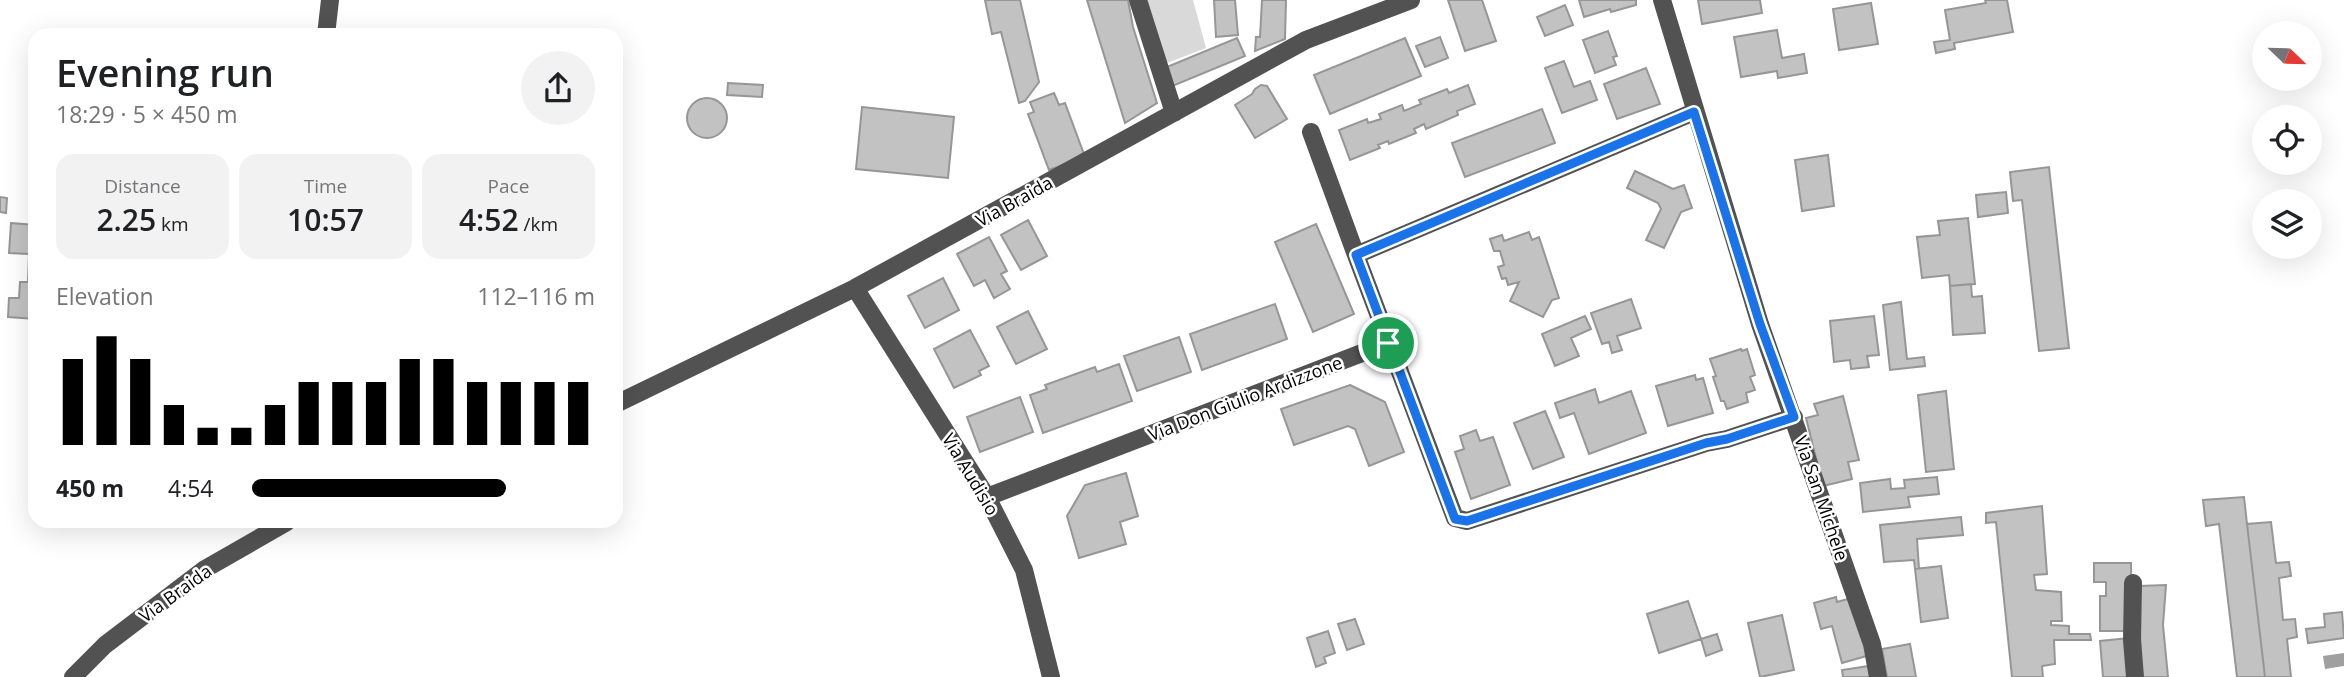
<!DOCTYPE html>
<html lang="en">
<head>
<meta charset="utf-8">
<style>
  body { margin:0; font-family:"Open Sans",sans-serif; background:#f2f2f2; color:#202124; height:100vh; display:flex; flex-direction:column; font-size:26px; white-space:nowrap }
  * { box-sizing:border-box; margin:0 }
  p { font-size:23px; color:#757577 }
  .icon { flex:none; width:38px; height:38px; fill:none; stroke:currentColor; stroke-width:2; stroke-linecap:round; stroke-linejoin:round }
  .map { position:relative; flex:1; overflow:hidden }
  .sheet { position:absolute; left:28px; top:28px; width:595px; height:500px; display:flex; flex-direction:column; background:#fff; border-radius:21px; box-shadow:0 7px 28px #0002 }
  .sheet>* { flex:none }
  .needle { width:46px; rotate:113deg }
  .tools { position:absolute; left:2252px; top:21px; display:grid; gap:14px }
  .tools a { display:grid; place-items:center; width:70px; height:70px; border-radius:50%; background:#fff; box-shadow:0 7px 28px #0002; font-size:35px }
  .pin { position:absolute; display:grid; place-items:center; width:60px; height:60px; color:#fff; margin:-30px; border:4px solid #fff; border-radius:50%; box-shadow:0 2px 7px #0007 }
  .round { display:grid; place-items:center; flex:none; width:74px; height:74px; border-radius:37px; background:#f2f2f2 }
  .summary { display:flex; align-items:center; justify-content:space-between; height:119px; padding:0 28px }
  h1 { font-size:38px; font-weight:600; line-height:52px }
  .stats { display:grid; grid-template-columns:repeat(3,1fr); gap:10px; height:119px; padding:7px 28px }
  .stats div { display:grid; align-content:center; border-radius:18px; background:#f2f2f2; text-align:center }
  .stats b { font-size:30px; font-weight:600 }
  .stats small { font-size:19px; font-weight:400 }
  .stats p { font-size:19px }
  .chart { height:196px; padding:14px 28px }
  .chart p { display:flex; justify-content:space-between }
  .chart svg { width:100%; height:126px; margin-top:7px; stroke:#000; stroke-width:6 }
  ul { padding:0 28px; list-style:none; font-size:23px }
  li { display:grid; grid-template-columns:112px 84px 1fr; align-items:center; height:52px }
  li i { height:18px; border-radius:9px; background:#000 }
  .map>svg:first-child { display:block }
  .green { fill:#d9d9d9 }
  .water { fill:#a0a0a0 }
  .building { fill:#c2c2c2; stroke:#969696; stroke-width:2 }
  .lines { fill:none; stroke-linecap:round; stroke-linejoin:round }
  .minor { stroke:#525252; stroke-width:18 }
  .route-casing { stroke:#fff; stroke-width:14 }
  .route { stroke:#1a73e8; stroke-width:9 }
  .labels { text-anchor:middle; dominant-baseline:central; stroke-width:5; stroke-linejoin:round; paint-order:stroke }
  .street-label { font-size:18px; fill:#000; stroke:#fff }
</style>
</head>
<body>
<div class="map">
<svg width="2344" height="677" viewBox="0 0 2344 677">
  <rect width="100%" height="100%" fill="#fff"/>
  <path class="green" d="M 1143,0 L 1193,0 L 1206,48 L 1162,65 Z"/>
  <path class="water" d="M 2344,653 L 2344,666 L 2325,669 L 2323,656 Z"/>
  <path class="building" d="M 985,0 L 1020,0 L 1039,82 L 1025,101 L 1019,103 L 1001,32 L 992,34 Z
    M 1087,0 L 1128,0 L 1133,27 L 1157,103 L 1125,123 Z
    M 1214,0 L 1235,0 L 1238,35 L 1216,37 Z
    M 1262,0 L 1286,0 L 1285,39 L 1255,51 L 1256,37 L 1260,37 Z
    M 1448,0 L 1482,0 L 1496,41 L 1465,51 Z
    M 1579,0 L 1636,0 L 1636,5 L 1611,12 L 1610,9 L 1584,17 Z
    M 1698,0 L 1760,0 L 1762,13 L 1702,24 Z
    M 1985,0 L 2007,0 L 2013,32 L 1954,43 L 1955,49 L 1936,53 L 1934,42 L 1950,40 L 1945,10 L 1986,3 Z
    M 1871,3 L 1878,44 L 1839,50 L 1833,9 Z
    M 1565,5 L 1573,25 L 1545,36 L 1537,17 Z
    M 1777,30 L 1782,58 L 1804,54 L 1807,73 L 1778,78 L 1777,71 L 1741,77 L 1734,37 Z
    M 1608,31 L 1617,56 L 1613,57 L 1616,65 L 1595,73 L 1583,40 Z
    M 1440,37 L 1448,58 L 1425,67 L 1416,46 Z
    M 1237,38 L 1245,56 L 1170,87 L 1162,69 Z
    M 1405,38 L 1421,76 L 1330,114 L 1314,75 Z
    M 1564,61 L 1574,87 L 1590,81 L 1597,100 L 1562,113 L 1545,68 Z
    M 1646,68 L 1660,104 L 1617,119 L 1604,84 Z
    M 728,83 L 763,85 L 762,97 L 727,95 Z
    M 1261,85 L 1267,86 L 1287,119 L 1255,138 L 1235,105 L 1252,94 L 1255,89 Z
    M 1468,85 L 1475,104 L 1457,111 L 1458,115 L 1426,129 L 1424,124 L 1414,129 L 1416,133 L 1389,144 L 1388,141 L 1378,145 L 1380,148 L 1350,160 L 1339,130 L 1367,119 L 1368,123 L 1381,119 L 1379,114 L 1402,105 L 1404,111 L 1421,104 L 1419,100 L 1447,89 L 1449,93 Z
    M 1054,93 L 1059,105 L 1065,103 L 1085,157 L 1049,170 L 1028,114 L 1034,112 L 1030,102 Z
    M687 118a20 20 0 1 1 40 0a20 20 0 1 1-40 0Z
    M 862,107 L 954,117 L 948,178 L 856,169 Z
    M 1542,109 L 1555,143 L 1465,177 L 1452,143 Z
    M 1828,155 L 1834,206 L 1802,211 L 1795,160 Z
    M 2049,167 L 2069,348 L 2039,351 L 2022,200 L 2013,201 L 2010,172 Z
    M 1635,171 L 1673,189 L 1684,185 L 1692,208 L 1681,212 L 1664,248 L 1646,240 L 1661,209 L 1658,203 L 1627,188 Z
    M 2006,192 L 2008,213 L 1978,217 L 1976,195 Z
    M 0,197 L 7,198 L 6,213 L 0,212 Z
    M 1968,218 L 1975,284 L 1950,286 L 1949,275 L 1922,278 L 1917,237 L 1940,235 L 1938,221 Z
    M 1028,220 L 1047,256 L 1021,270 L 1001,235 Z
    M 11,223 L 35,225 L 35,319 L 8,317 L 9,298 L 19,298 L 20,282 L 28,282 L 29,254 L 9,253 Z
    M 1316,224 L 1354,314 L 1313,332 L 1275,242 Z
    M 1529,232 L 1532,240 L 1539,237 L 1559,298 L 1552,300 L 1543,317 L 1510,301 L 1519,282 L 1508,285 L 1506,278 L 1502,279 L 1498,267 L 1504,265 L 1500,251 L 1494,251 L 1490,239 L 1502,235 L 1504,241 Z
    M 989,237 L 1007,271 L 1001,274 L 1010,289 L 994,298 L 985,280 L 974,286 L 957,254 Z
    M 943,278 L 959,310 L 925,328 L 908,296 Z
    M 1971,284 L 1972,297 L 1982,296 L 1985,333 L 1953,335 L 1950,286 Z
    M 1631,299 L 1641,328 L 1617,336 L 1622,350 L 1612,353 L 1609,342 L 1602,344 L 1591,313 Z
    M 1901,302 L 1907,359 L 1924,357 L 1925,366 L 1890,370 L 1883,305 Z
    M 1275,304 L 1287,339 L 1202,370 L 1190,334 Z
    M 1028,311 L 1047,349 L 1016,364 L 997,327 Z
    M 1585,316 L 1591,329 L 1571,338 L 1579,356 L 1555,366 L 1542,334 Z
    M 1874,316 L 1879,355 L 1867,356 L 1869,367 L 1851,369 L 1850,360 L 1834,362 L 1830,321 Z
    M 970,330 L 989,366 L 979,371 L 981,375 L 954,388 L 934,349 Z
    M 1179,337 L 1191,372 L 1137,391 L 1124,356 Z
    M 1741,349 L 1742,351 L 1747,349 L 1755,375 L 1750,377 L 1755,390 L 1746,393 L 1748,402 L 1727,409 L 1724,401 L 1721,401 L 1713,377 L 1716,376 L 1710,359 Z
    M 1119,364 L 1132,401 L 1043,433 L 1030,395 L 1047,389 L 1045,385 L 1095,367 L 1097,372 Z
    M 1695,375 L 1696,380 L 1703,378 L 1713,413 L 1668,426 L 1656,386 Z
    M 1350,385 L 1385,402 L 1404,452 L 1369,466 L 1355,429 L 1348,426 L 1294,445 L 1281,409 Z
    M 1595,389 L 1599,403 L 1631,391 L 1646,433 L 1589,454 L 1574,413 L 1560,418 L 1555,403 Z
    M 1946,391 L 1954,469 L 1926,472 L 1918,395 Z
    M 1843,396 L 1859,460 L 1848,462 L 1852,479 L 1823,486 L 1806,418 L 1818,415 L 1814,404 Z
    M 1020,397 L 1033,432 L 980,452 L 967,417 Z
    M 1545,411 L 1564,457 L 1533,469 L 1514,423 Z
    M 1476,430 L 1480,441 L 1493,437 L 1510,485 L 1471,499 L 1455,452 L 1464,449 L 1460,436 Z
    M 1126,473 L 1138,516 L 1120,522 L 1126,544 L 1079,558 L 1067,516 L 1085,485 Z
    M 1937,477 L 1939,494 L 1908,497 L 1910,507 L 1863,512 L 1860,483 L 1890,479 L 1891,489 L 1905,488 L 1904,480 Z
    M 2244,497 L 2247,524 L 2265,677 L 2237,677 L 2219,524 L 2206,526 L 2203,500 Z
    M 2042,506 L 2047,574 L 2034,575 L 2036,590 L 2061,592 L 2062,621 L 2051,621 L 2051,625 L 2069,626 L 2069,634 L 2090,634 L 2091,640 L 2054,640 L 2055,664 L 2042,666 L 2043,677 L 2012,677 L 1996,522 L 1986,523 L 1986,513 Z
    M 1961,517 L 1963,535 L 1917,539 L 1919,569 L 1915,569 L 1914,560 L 1884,562 L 1880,525 Z
    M 2271,522 L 2276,563 L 2289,562 L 2291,576 L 2279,578 L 2283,620 L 2295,619 L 2297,637 L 2287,639 L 2291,677 L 2265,677 L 2247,524 Z
    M 2094,563 L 2131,563 L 2132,631 L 2100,631 L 2100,596 L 2106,596 L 2106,582 L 2094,582 Z
    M 1941,566 L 1948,618 L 1921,622 L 1915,569 Z
    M 2166,585 L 2163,625 L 2168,677 L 2141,677 L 2139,586 Z
    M 1836,597 L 1837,602 L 1855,597 L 1870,655 L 1842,663 L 1832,626 L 1821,629 L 1814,603 Z
    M 1688,601 L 1701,639 L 1659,653 L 1647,614 Z
    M 2342,612 L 2344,638 L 2308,643 L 2306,629 L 2325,627 L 2324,614 Z
    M 1782,615 L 1794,670 L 1760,677 L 1748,623 Z
    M 1355,619 L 1364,644 L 1347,650 L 1338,624 Z
    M 1328,631 L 1335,653 L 1324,657 L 1326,663 L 1316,667 L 1307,638 Z
    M 1717,634 L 1722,650 L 1706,656 L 1701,639 Z
    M 2129,638 L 2132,677 L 2103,677 L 2100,641 Z
    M 1910,644 L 1916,677 L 1887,677 L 1882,649 Z
    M 1869,666 L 1871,677 L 1843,677 L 1842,670 Z"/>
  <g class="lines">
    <path class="minor" d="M 1138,0 L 1174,113
      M 1662,0 L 1760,324 L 1872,644 L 1878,677
      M 326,35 L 330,0
      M 1694,112 L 1356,255 L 1455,518 L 1467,521 L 1706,443 L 1727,439 L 1794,417
      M 1311,132 L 1356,255
      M 855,288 L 987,497 L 1024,570 L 1051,677
      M 616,404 L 855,288 L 1306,40 L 1411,0
      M 987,497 L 1388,343
      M 2133,583 L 2132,640 L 2135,677
      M 73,677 L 105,645 L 205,569 L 287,522"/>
  </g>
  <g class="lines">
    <g class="route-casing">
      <path id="route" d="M 1694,112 L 1760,324 L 1794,417 L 1727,439 L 1706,443 L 1467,521 L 1455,519 L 1356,255 Z"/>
    </g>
    <use href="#route" class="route"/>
  </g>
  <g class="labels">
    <g class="street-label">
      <text transform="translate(1014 201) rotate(-29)">Via Braida</text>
      <text transform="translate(1245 398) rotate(-21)">Via Don Giulio Ardizzone</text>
      <text transform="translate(971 474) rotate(59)">Via Audisio</text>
      <text transform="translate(1822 498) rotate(71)">Via San Michele</text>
      <text transform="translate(175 593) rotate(-36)">Via Braida</text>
    </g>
  </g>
</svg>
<div class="tools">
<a><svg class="needle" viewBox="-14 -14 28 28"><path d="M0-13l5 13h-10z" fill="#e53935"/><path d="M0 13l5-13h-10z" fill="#757577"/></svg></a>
<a><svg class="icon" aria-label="locate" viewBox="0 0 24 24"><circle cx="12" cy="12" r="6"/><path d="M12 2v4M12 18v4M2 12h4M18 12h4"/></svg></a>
<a><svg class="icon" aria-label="layers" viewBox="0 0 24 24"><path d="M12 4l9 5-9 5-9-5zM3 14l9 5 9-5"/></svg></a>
</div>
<div class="pin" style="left:1388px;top:343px;background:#1e9e55"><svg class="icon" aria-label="arrive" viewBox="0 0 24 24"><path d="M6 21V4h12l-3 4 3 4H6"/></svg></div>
<section class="sheet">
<div class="summary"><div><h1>Evening run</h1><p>18:29 · 5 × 450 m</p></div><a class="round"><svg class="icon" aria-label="share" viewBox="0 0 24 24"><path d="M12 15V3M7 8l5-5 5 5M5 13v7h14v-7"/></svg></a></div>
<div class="stats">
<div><p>Distance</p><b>2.25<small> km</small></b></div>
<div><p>Time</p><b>10:57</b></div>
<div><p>Pace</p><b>4:52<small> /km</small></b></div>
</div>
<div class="chart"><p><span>Elevation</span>112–116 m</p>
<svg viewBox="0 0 160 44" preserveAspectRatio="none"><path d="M5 44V14M15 44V6M25 44V14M35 44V30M45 44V38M55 44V38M65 44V30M75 44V22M85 44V22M95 44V22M105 44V14M115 44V14M125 44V22M135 44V22M145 44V22M155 44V22"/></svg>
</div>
<ul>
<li><b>450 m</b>4:54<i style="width:74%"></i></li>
</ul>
</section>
</div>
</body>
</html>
